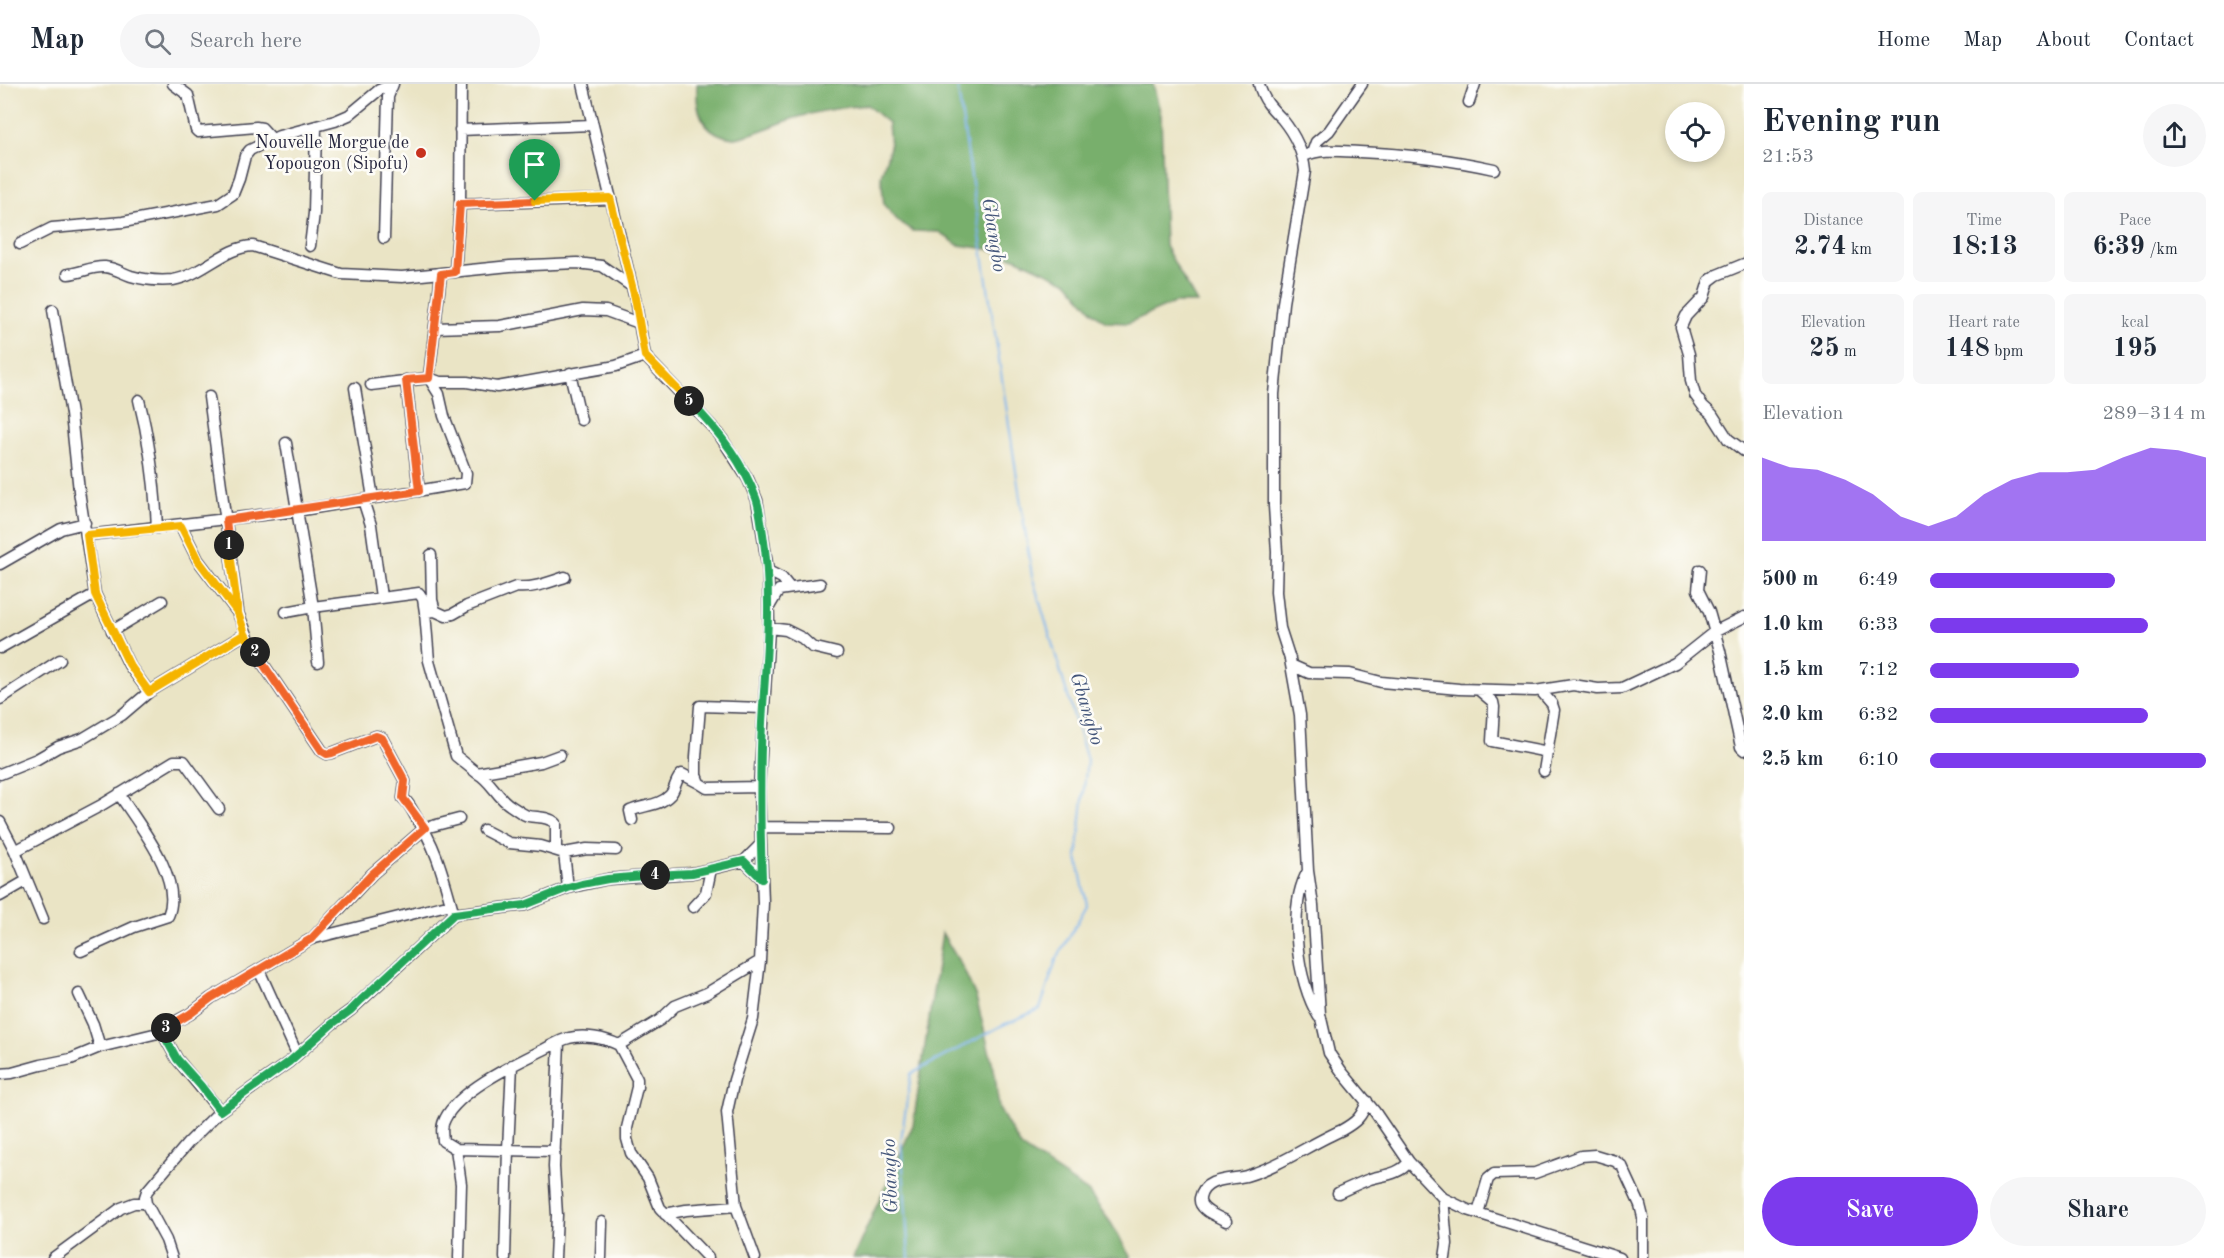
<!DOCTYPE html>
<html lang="en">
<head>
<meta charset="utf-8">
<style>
  body { margin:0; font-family:"Old Standard TT",serif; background:#f6f6f7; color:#1f2937; height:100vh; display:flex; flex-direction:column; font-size:22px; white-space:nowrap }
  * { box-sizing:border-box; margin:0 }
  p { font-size:20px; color:#747a83 }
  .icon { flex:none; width:33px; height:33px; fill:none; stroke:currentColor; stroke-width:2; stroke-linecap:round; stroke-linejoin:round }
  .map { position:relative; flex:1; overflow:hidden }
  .panel { display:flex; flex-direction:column; background:#fff; width:480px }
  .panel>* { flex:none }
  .tools { position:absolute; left:1665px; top:18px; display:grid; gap:12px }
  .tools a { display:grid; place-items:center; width:60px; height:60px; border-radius:50%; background:#fff; box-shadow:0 3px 9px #0003; font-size:30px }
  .pin { position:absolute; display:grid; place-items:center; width:51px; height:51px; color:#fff; margin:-62px -26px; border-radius:50% 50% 50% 0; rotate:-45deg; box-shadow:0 0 6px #0007 }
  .pin .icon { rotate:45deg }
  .km { position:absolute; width:30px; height:30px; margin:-15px; border-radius:50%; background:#222; color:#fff; font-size:16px; line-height:30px; text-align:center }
  .round { display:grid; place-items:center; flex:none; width:63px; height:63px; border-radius:32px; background:#f6f6f7 }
  .overview { display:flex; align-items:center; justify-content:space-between; height:102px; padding:0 18px }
  h1 { font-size:33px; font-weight:700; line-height:45px }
  .stats { display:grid; grid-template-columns:repeat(3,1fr); gap:9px; height:102px; padding:6px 18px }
  .stats div { display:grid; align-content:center; border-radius:9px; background:#f6f6f7; text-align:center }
  .stats b { font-size:26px; font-weight:700 }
  .stats small { font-size:16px; font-weight:400 }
  .stats p { font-size:16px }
  .chart { height:168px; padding:12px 18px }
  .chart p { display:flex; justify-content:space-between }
  .chart svg { width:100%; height:108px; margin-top:6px; fill:#7c3aed; opacity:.7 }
  .cta { display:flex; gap:12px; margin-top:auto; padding:12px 18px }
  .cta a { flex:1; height:69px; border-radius:36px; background:#7c3aed; color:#fff; font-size:24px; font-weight:700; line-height:69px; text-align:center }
  .cta a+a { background:#f6f6f7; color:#1f2937 }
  ul { padding:0 18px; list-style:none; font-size:20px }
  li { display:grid; grid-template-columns:96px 72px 1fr; align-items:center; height:45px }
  li i { height:15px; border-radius:8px; background:#7c3aed }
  header { display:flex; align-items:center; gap:36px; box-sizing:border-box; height:84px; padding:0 30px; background:#fff; border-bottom:2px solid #e0e1e3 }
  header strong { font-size:28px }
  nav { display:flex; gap:33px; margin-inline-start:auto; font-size:21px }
  .search { width:420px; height:54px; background:#f6f6f7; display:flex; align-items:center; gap:15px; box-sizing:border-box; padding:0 21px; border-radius:33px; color:#747a83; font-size:22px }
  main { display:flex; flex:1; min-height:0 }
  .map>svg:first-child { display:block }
  .forest { fill:#78af6c; stroke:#4d6854; stroke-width:1.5 }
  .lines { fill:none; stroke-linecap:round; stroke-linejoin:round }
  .stream { stroke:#7fb5ee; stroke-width:2 }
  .minor-casing { stroke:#403f50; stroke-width:13 }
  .minor { stroke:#fff; stroke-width:10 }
  .split-1-casing { stroke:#fff; stroke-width:12 }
  .split-2-casing { stroke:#fff; stroke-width:12 }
  .split-3-casing { stroke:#fff; stroke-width:12 }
  .split-4-casing { stroke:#fff; stroke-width:12 }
  .split-5-casing { stroke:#fff; stroke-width:12 }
  .split-6-casing { stroke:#fff; stroke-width:12 }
  .split-1 { stroke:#f0652b; stroke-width:8 }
  .split-2 { stroke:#f5b400; stroke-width:8 }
  .split-3 { stroke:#f0652b; stroke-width:8 }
  .split-4 { stroke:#22a559; stroke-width:8 }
  .split-5 { stroke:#22a559; stroke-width:8 }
  .split-6 { stroke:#f5b400; stroke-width:8 }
  .poi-dot { fill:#c8321e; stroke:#fdfcf7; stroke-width:2 }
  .labels { text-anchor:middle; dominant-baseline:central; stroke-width:5; stroke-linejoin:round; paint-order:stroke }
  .poi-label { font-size:18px; fill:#22223b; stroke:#fdfcf7; text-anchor:end }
  .water-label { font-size:20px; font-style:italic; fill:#43557a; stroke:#fdfcf7 }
</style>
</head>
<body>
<header>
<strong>Map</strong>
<div class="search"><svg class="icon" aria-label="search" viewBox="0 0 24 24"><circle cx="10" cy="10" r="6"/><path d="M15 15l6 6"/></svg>Search here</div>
<nav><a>Home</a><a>Map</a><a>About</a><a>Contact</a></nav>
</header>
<main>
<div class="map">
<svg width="1744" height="1174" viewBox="0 0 1744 1174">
  <rect width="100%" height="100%" fill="#fdfcf7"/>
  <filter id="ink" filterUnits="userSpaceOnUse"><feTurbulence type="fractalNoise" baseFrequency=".0167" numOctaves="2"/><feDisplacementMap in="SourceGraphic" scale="12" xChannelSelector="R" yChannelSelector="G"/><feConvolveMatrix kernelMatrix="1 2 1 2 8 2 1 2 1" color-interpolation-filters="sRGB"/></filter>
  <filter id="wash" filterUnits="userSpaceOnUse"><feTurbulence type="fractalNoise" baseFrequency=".008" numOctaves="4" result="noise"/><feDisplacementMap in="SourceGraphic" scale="24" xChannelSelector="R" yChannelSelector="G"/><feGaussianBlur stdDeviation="1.35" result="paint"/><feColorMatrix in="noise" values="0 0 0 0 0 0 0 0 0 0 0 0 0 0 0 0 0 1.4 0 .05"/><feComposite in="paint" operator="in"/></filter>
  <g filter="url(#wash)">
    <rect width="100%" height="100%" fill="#eae4c5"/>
    <path class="forest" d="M 697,0 L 1153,0 L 1161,31 L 1165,162 L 1197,219 L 1174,219 L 1128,239 L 1106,238 L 1095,230 L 1068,198 L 1018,175 L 988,165 L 958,161 L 939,148 L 913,147 L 899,138 L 884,121 L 881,92 L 890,63 L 888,39 L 867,21 C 842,23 819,27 795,34 C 782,38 743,55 733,54 C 703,50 695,28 697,0 Z
      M 942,849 L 963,884 L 976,913 L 995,990 L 999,1025 L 1021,1063 L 1088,1108 L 1111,1139 L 1131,1174 L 853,1174 L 913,1041 Z"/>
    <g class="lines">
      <path class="stream" d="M 909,1174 L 901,1056 L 911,990 L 1003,941 L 1040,925 L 1056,876 L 1087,821 L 1077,773 L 1087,676 L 1032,492 L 957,0"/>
    </g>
  </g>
  <g filter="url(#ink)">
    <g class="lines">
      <g class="minor-casing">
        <path id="minor" d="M 173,0 L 188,11 L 196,46 L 198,48 L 256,43 L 262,44 L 272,55
          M 583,0 L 635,215 L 645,272 L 719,350 L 748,395 L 757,416 L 763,452 L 768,487 L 769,544 L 759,703 L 763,819 L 760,877 L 753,935 L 734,996 L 727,1028 L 736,1122 L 755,1174
          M 1259,0 C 1263,16 1271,24 1282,35 C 1295,51 1303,67 1305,87 L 1283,219 L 1274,310 L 1274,422 L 1277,468 L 1276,508 L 1280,544 L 1290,575 L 1300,631 L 1308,787 L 1313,821 L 1320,930 L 1329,969 L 1342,988 L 1375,1028 L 1409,1078 L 1443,1114 L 1468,1126 L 1620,1174
          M 1469,18 L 1475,0
          M 460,46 L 592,41
          M 1312,69 L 1316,58 L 1329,47 L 1362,0
          M 1304,72 C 1321,64 1341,67 1359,68 C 1405,70 1449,75 1494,85
          M 460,120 L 610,115
          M 384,154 L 388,13 L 393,0
          M 20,160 L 52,144 L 123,138 L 218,120 L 233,110 L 239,95 L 245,72 L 250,66 L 279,52 L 335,37 L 349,31 L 379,6 L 393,0
          M 310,162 L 314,129 L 316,43
          M 1744,180 L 1717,191 L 1709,197 L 1704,213 L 1686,232 L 1681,243 L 1689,270 L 1691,297 L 1695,311 L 1703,322 L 1712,330 L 1728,355 L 1744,367
          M 455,188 L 460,120 L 461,0
          M 68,190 C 81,189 92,182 105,183 C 115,184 122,189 131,192 C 144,196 159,197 173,196 C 203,191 224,163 253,162 L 341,190 L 402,193 L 510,182 L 577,179 L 602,182 L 631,202
          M 53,226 L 71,330 L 79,407 L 95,510 L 129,581 L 149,608 L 245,550
          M 435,244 L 500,242 L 583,226 L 606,227 L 639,239
          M 570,289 L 581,336
          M 429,294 L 440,298 L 467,298 L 497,303 L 616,282 L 645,272
          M 406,296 L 419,407
          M 371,301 L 429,294 L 441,190
          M 355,304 L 373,414
          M 209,313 L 238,527
          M 139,316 C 150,359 155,401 157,444
          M 286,359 L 313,523 L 419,509 L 423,515 L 425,528 L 429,577 L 456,672 L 477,689 L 541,678 L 560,671
          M 363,416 L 371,441 L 381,513
          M 181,442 L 198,476 L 238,529 L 253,565 L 322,667 L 327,670 L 332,669 L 376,652 L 382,654 L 405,697 L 403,714 C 409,719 412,726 416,733 C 437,763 444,796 454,830
          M 87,451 L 296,427 L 465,399 L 466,389 L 444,332 L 439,310 L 429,294
          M 431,471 L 432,516 L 435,527
          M 0,480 L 61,445 L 85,439
          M 1700,486 L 1698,506 L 1709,528 L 1720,567 L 1741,663 L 1744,666
          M 768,487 L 782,494 L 790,504
          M 769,523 L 779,506 L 820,500
          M 286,528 L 313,523 L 318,578
          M 425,528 L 435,527 L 446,532 L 453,530 L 467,522 L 516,503 C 532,505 550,498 565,493
          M 769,544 L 786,546 L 802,554 L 812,563 L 837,569
          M 112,547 L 162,517
          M 0,564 L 95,510
          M 1291,581 L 1309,589 L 1350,590 L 1381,598 L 1459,605 L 1535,607 L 1573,601 L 1598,605 L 1622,604 L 1675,579 L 1714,548 L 1744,533
          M 1480,607 L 1493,618 L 1494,623 L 1492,657 L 1548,668
          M 1541,607 L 1552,620 L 1554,626 L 1544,687
          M 0,615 L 60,576
          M 477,689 C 492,697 496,713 511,722 C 516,725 523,731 528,732 C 539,734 546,732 556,739 L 556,766
          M 0,690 L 37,675 L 58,663 L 82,655 L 122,631 L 149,608
          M 759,703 L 707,704 L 699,699 L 696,691 L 696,673 L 700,622 L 763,624
          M 632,736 L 630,727 C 643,721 660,722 670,711 C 676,705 675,695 682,690 L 699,699
          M 0,738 L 15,767 L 43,835
          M 761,743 L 891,744
          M 484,746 L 509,759 L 541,762 L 564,769 L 587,765 L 616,766
          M 15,767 L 100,722 L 174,677 L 184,677 L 219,725
          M 564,769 L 568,804
          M 744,777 L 762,795
          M 1308,787 C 1287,823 1297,899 1319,933
          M 0,812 L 26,797
          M 693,823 L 706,809 L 711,785
          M 312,855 L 372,790 L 425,744 L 459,735
          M 81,867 L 134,843 L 168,832 C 184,795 139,741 119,710
          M 259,886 L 297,970
          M 79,910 L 93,940 L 100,963
          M 162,948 L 177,975 L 220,1027
          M 619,961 L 660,936 L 675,922 L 707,909 L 760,877
          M 0,990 L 12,989 L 41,981 L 71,975 L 100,963 L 162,948 L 171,940 L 190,930 L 211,914 L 311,855 L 451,820
          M 456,1065 L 461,1100 L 459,1174
          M 555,1067 L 456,1065 L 443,1057 C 442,1049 441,1042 445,1035 C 459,1006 515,980 543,966 C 551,962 560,956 569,954 C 584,950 605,954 619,961 L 637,995 L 637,1003 L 627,1044 L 627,1055 L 631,1069 L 648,1094 L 660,1124 L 708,1174
          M 1338,1109 C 1349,1104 1359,1099 1370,1095 C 1384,1091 1400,1090 1409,1078
          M 1443,1114 L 1447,1160 L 1445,1174
          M 1478,1129 L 1488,1095 L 1494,1090 L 1535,1089 L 1581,1072 L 1595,1071 L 1615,1077 L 1622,1082 L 1640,1121 L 1643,1133 L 1643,1174
          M 665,1130 L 686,1126 L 736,1122
          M 1226,1137 C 1217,1132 1198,1126 1200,1114 C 1204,1093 1231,1096 1246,1092 C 1280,1082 1310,1060 1342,1046 C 1356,1038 1362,1033 1367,1017
          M 53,1174 L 121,1124 L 134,1119 L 146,1119
          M 172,1174 L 166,1156 L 146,1119 L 145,1113 L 147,1107 L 188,1059 L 220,1027 L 289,978 L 332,940 L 351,926 L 454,830 L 525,821 L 568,804 L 608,795 L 692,789 L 711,785 L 744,777 L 761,760
          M 505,1174 L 508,1065 L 512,981
          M 555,1174 L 557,1131 L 554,1083 L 559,958
          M 601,1174 L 602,1138"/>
      </g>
      <use href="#minor" class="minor"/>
    </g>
  </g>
  <g class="lines" filter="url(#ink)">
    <g class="split-1-casing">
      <path id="split-1" d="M 229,461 L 226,436 L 419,407 L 406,296 L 429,294 L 441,190 L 455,188 L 460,120 L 535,117"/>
    </g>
    <g class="split-2-casing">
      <path id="split-2" d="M 229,461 L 238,529 L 245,550 L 149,608 L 129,580 L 95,510 L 87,451 L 181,442 L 198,476 L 238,529 L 245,550 L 255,568"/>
    </g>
    <g class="split-3-casing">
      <path id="split-3" d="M 166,944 L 190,930 L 211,914 L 311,855 L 372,790 L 425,744 L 403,714 L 405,697 L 382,654 L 376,652 L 332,669 L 327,670 L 322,667 L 255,568"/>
    </g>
    <g class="split-4-casing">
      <path id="split-4" d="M 166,944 L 162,948 L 177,975 L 201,1002 L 220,1027 L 289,978 L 332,940 L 351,926 L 361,916 L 454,830 L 525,821 L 568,804 L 582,800 L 608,795 L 655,791"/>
    </g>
    <g class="split-5-casing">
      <path id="split-5" d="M 655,791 L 692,789 L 744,777 L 762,795 C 760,738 759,680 763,622 C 767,564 772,508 763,450 C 761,438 760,425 756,414 C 743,378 716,344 689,317"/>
    </g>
    <g class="split-6-casing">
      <path id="split-6" d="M 535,117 L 610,114 L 635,214 L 645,272 L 689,317"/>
    </g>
    <use href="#split-1" class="split-1"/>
    <use href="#split-2" class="split-2"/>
    <use href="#split-3" class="split-3"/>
    <use href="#split-4" class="split-4"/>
    <use href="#split-5" class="split-5"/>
    <use href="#split-6" class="split-6"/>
  </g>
  <circle class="poi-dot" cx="421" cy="69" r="6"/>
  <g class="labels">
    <g class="poi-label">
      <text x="409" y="59">Nouvelle Morgue de<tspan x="409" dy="21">Yopougon (Sipofu)</tspan></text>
    </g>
    <g class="water-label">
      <text transform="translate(993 151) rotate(81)">Gbangbo</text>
      <text transform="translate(1086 625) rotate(73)">Gbangbo</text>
      <text transform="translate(891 1092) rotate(-92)">Gbangbo</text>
    </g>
  </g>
</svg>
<div class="tools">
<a><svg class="icon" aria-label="locate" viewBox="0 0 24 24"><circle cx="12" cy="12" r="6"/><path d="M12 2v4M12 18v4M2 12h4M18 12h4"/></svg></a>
</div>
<div class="pin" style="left:535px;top:117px;background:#1e9e55"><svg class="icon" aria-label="arrive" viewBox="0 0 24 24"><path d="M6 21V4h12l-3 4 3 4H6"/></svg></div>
<b class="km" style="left:229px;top:461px">1</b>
<b class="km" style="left:255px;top:568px">2</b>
<b class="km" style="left:166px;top:944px">3</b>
<b class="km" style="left:655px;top:791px">4</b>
<b class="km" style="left:689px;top:317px">5</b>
</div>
<section class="panel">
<div class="overview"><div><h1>Evening run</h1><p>21:53</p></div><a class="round"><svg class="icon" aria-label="share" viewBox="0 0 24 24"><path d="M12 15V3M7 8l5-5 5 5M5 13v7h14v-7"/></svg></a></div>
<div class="stats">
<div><p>Distance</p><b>2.74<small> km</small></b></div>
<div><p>Time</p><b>18:13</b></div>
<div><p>Pace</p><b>6:39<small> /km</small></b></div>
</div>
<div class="stats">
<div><p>Elevation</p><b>25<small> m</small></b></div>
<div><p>Heart rate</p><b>148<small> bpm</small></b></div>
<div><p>kcal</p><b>195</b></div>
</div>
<div class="chart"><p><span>Elevation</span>289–314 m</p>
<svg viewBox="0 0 160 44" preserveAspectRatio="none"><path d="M0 44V10L10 14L20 15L30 19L40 25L50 34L60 38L70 34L80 25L90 19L100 16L110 16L120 15L130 10L140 6L150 7L160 10V44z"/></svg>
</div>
<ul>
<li><b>500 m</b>6:49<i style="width:67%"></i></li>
<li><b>1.0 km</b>6:33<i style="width:79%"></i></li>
<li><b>1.5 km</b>7:12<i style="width:54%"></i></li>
<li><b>2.0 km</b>6:32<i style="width:79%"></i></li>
<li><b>2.5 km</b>6:10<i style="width:100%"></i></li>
</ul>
<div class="cta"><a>Save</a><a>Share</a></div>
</section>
</main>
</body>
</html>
